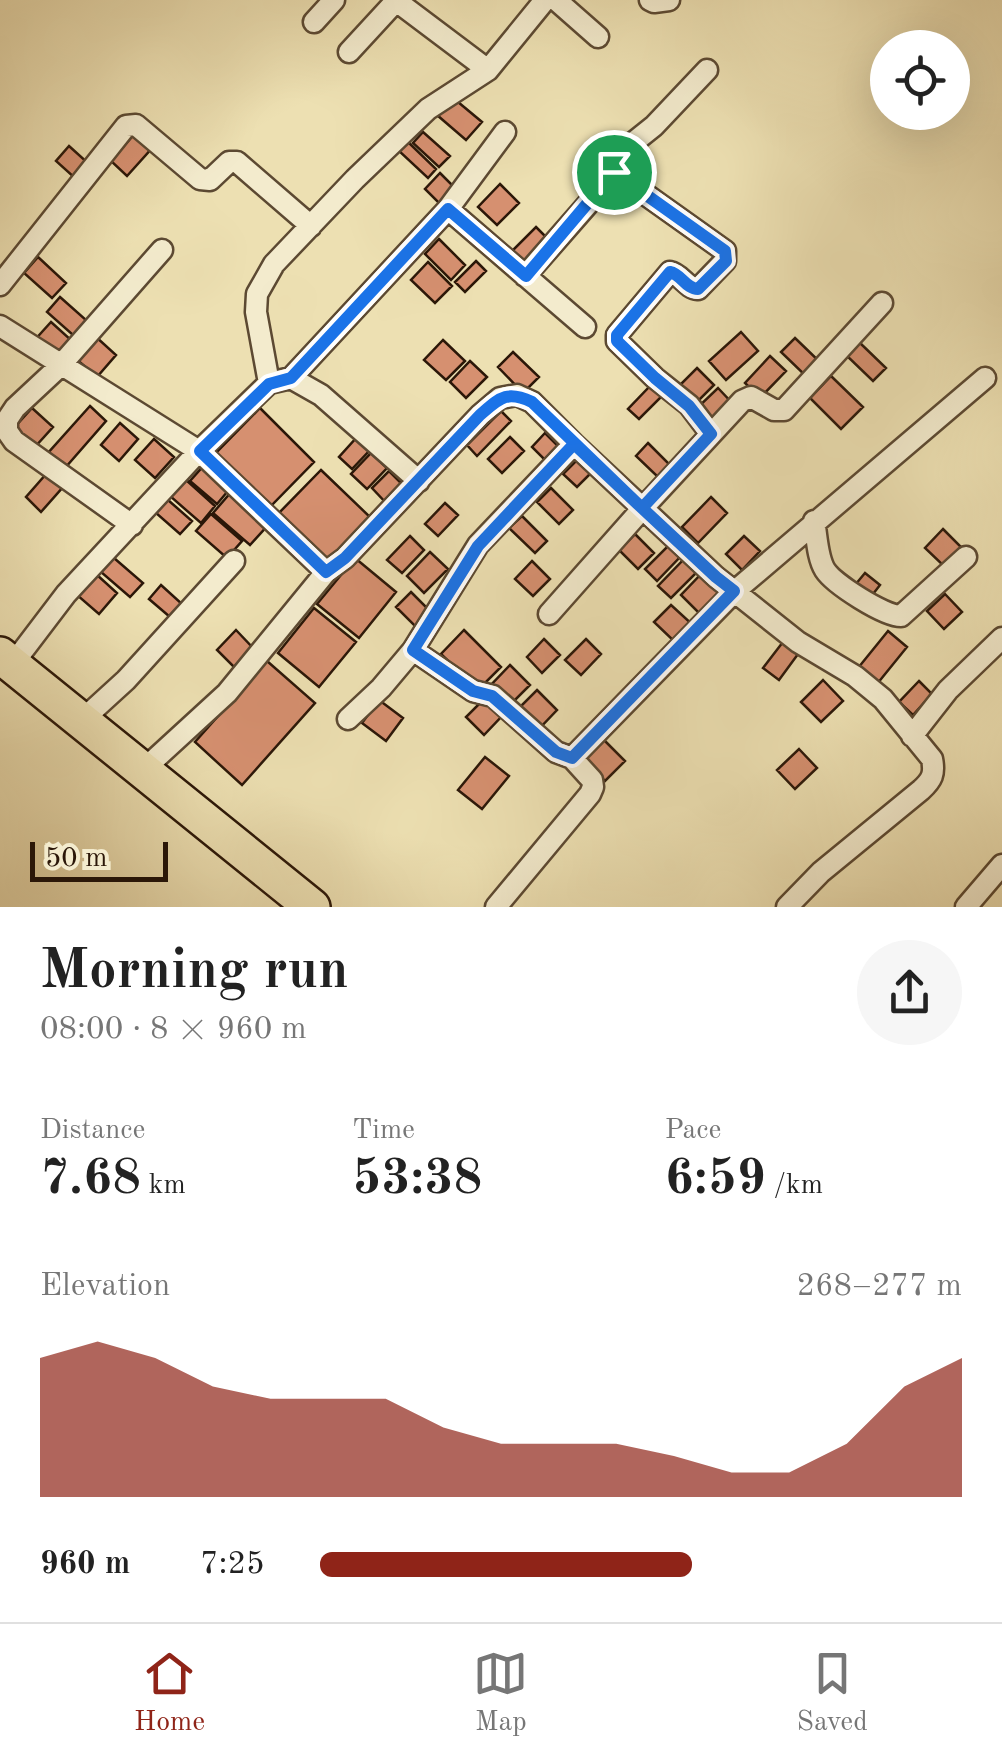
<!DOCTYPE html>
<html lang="en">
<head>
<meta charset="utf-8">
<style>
  body { margin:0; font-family:"Old Standard TT",serif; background:#f6f6f6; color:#222; height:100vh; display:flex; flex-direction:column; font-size:38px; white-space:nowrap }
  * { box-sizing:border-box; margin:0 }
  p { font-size:32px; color:#767676 }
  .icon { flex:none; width:55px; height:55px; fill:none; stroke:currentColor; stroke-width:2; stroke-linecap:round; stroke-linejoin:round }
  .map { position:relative; height:907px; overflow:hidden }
  .drawer { display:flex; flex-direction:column; background:#fff; flex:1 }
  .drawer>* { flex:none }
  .tools { position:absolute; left:870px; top:30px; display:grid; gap:20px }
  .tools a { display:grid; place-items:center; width:100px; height:100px; border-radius:50%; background:#fff; box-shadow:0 10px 40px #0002; font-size:50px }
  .scale { position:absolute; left:30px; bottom:25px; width:138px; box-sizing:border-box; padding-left:10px; border:5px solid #2b1708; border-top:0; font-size:28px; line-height:35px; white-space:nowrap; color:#2b1708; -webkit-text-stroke:8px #f3ebcd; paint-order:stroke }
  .pin { position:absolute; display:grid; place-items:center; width:85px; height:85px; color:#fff; margin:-42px; border:5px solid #fff; border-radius:50%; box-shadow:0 2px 10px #0007 }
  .round { display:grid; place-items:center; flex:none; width:105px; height:105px; border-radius:52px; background:#f6f6f6 }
  .overview { display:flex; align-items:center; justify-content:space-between; height:170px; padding:0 40px }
  h1 { font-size:55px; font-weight:700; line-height:75px }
  .metrics { display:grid; grid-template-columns:repeat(3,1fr); gap:15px; height:170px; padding:10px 40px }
  .metrics div { display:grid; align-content:center }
  .metrics b { font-size:50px; font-weight:700 }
  .metrics small { font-size:28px; font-weight:400 }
  .metrics p { font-size:28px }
  .chart { height:280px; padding:20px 40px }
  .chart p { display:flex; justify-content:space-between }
  .chart svg { width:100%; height:180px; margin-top:10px; fill:#8f2418; opacity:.7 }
  ul { padding:0 40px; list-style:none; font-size:32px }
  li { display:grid; grid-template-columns:160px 120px 1fr; align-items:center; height:75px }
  li i { height:25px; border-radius:12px; background:#8f2418 }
  .tabs { display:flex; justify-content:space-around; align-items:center; height:140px; border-top:2px solid #e0e0e0; background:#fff; font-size:28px; color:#767676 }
  .tabs a { display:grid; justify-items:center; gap:5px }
  .tabs .selected { color:#8f2418 }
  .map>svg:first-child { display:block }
  .building { fill:#d69070; stroke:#2b1708; stroke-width:2.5 }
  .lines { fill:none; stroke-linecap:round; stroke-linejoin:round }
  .minor-casing { stroke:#5c4932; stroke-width:25 }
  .trunk-casing { stroke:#2b1708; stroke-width:40 }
  .minor { stroke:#f3ebcd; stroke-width:20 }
  .trunk { stroke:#ede0b2; stroke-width:35 }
  .route-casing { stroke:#fff; stroke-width:20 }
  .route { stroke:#1a73e8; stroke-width:12 }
</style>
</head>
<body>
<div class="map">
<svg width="1002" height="907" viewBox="0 0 1002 907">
  <rect width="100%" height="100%" fill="#ede0b2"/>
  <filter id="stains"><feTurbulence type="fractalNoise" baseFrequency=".002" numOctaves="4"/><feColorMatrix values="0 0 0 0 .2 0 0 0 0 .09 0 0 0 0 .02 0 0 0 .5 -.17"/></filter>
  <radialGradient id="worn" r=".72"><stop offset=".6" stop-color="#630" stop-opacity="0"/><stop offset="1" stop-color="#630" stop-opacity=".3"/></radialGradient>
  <path class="building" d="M 452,97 L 482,122 L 466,140 L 437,115 Z
    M 136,132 L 153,147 L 127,176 L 111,161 Z
    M 423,132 L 450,156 L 439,167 L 413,143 Z
    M 407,141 L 436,169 L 428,178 L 399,151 Z
    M 69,146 L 89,164 L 76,179 L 56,161 Z
    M 440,173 L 458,191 L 443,207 L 425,189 Z
    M 500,184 L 519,203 L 497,225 L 478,207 Z
    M 536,227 L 551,242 L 524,269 L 508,255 Z
    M 439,239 L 465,265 L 451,280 L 425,254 Z
    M 38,257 L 66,283 L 52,298 L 24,273 Z
    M 476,261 L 486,271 L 465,292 L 455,282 Z
    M 428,262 L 452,286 L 435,303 L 411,280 Z
    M 60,297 L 86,320 L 73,335 L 47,312 Z
    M 51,322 L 71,340 L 55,359 L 32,343 Z
    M 741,332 L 758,351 L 726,380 L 709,361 Z
    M 95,336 L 116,355 L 97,377 L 75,358 Z
    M 795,338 L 823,365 L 809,379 L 781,352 Z
    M 443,340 L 465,361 L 446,380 L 424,360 Z
    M 859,342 L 886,368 L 873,381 L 846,355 Z
    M 513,352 L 539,377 L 523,393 L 498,367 Z
    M 770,356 L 786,371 L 760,398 L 745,383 Z
    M 470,361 L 487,377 L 466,398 L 450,382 Z
    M 697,368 L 714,385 L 693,406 L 676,389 Z
    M 831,376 L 863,407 L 841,429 L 810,398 Z
    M 651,385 L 662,396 L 639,419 L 628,409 Z
    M 718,388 L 734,405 L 711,426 L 696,409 Z
    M 90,406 L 106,421 L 65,468 L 48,453 Z
    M 32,408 L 53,427 L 34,448 L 13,429 Z
    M 260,408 L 314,462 L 267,510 L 213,456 Z
    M 501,411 L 511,421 L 477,456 L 467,445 Z
    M 120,423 L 138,439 L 119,461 L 101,445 Z
    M 545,433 L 565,453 L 552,467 L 532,447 Z
    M 357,437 L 370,450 L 352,469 L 339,457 Z
    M 510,437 L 524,451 L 502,473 L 488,459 Z
    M 154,439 L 174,457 L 155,478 L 135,460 Z
    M 648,443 L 670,465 L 658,477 L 636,456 Z
    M 371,453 L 387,468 L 367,489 L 351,474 Z
    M 580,457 L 594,470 L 577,487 L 563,474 Z
    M 207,462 L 233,485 L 217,504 L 190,481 Z
    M 321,470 L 371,518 L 325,565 L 275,517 Z
    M 389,471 L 405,487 L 388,505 L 372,488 Z
    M 47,473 L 63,487 L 41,512 L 26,497 Z
    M 185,479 L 215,506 L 201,523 L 170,496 Z
    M 551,488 L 573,510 L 559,524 L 537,502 Z
    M 232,491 L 269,524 L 250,545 L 213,513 Z
    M 711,497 L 727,513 L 698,543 L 682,527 Z
    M 168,500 L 192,521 L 180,534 L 156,513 Z
    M 445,503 L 458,515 L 438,536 L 425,524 Z
    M 211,514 L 242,541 L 227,558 L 196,531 Z
    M 522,516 L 547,541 L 535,553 L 509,528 Z
    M 943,529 L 963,549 L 946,568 L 925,548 Z
    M 635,534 L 654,553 L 638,569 L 619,550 Z
    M 410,536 L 424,550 L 402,573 L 387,560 Z
    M 744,536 L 760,551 L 742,570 L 726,554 Z
    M 671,543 L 682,555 L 657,581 L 645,569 Z
    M 430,552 L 448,569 L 424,593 L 407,576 Z
    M 687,556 L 700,569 L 671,598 L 658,586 Z
    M 114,558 L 143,583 L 130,597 L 101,572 Z
    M 355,558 L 396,592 L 359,638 L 317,604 Z
    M 532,561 L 550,579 L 533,596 L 515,579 Z
    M 703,572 L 723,591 L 700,614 L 681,595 Z
    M 865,573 L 880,585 L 870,598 L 855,585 Z
    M 96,574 L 117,593 L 99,614 L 77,595 Z
    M 161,585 L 182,604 L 170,617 L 149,599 Z
    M 411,592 L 430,611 L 416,627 L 396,607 Z
    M 945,594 L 962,612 L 944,629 L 927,611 Z
    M 671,605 L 694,626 L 677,644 L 654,622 Z
    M 314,608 L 356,642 L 319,687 L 278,653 Z
    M 236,630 L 253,648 L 234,667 L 217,650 Z
    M 464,630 L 501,667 L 478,690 L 441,654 Z
    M 888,631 L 907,647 L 877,684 L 858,668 Z
    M 786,638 L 801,650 L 779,680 L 763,668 Z
    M 544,639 L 560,655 L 542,673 L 527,657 Z
    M 586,639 L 601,654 L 581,675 L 565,660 Z
    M 267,661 L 315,703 L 242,785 L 195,742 Z
    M 510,665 L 530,685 L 509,706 L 489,687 Z
    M 823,680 L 843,701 L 821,722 L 801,702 Z
    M 919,681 L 932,694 L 913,715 L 899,702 Z
    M 537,690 L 557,710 L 536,732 L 516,711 Z
    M 484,699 L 502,716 L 484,735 L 466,717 Z
    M 379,700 L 403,718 L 386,741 L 362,723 Z
    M 603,739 L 625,761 L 605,781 L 583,760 Z
    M 799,749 L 817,768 L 795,789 L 777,770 Z
    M 485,757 L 509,776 L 482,809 L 458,790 Z"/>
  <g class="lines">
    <g class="minor-casing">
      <path id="minor" d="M 395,0 L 488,70
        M 556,0 L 598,37
        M 650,0 L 654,2 L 669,0
        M 314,22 L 334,0
        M 349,52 L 396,1
        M 614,172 L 725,251 L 725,261 L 698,289 C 686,288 681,274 670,272 L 617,335 L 617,341 L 655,378 L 689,405 L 711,434
        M 448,209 L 585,327
        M 525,276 L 609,180 L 634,142 L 654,126 L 707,70
        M 0,285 L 126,126 L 136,125 L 200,179 L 210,180 L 229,162 L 237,162 L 311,226
        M 0,326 L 199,451 L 326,572
        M 291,378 L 448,209 L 505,132
        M 269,383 L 256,312 L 257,294 L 274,264 L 355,179 L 428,109 L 488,70 L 545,0
        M 814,521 C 817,536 817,557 825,570 C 834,584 884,616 901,616 L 966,557
        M 132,525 L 14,441 L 7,431 L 7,420 L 15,408 L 60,366 L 162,250
        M 549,614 L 642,509 L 742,401 L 751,397 L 774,410 L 784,410 L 882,303
        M 413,650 L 478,545 L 574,444
        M 12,665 L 66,594 L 199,451 L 269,383 L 291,378 L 321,395 L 419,481
        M 348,719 L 381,688 L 413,650 L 473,691 L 493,696 L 556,752 L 572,758 L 592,780 L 593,787 L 590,794 L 496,907
        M 80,722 L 126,680 L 234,561
        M 912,736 L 948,690 L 1002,638
        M 572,758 L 735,591 L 985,378
        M 143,770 L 227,693 L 326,572 L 345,558 L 480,415 L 500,398 L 517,395 L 532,402 L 574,444 L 716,577 L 798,642 L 855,676 L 883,699 L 932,759 C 935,774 932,780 921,790 L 821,872 L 787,907
        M 966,907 L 1002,865"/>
    </g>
    <g class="trunk-casing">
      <path id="trunk" d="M 0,655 L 312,907"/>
    </g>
    <use href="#minor" class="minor"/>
    <use href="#trunk" class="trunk"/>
  </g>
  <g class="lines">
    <g class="route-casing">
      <path id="route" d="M 614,172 L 526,276 L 448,209 L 291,378 L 269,384 L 200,451 L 326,572 L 345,558 L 480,415 C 500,398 506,390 532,402 L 642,508 L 716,577 L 734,591 L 572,758 L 556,752 L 492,696 L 473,691 L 413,650 L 478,546 L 574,444 L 642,508 L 711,434 L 689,406 L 655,378 L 617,341 L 617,335 L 670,272 C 681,274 686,289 698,289 L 726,261 L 725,251 L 614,172"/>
    </g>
    <use href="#route" class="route"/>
  </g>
  <rect width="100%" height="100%" filter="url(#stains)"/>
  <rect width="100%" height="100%" fill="url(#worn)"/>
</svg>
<div class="tools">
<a><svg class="icon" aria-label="locate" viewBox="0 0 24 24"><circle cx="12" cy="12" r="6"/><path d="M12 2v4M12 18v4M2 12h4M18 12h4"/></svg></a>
</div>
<div class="scale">50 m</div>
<div class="pin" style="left:614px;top:172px;background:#1e9e55"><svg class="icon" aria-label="arrive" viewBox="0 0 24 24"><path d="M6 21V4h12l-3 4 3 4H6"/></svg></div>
</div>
<section class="drawer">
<div class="overview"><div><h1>Morning run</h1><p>08:00 · 8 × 960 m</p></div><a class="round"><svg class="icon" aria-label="share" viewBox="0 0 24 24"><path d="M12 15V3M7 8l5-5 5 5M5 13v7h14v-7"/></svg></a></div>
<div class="metrics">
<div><p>Distance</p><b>7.68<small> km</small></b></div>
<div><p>Time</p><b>53:38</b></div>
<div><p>Pace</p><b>6:59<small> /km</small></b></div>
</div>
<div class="chart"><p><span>Elevation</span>268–277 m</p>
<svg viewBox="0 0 160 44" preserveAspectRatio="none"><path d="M0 44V10L10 6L20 10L30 17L40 20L50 20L60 20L70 27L80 31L90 31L100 31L110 34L120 38L130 38L140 31L150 17L160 10V44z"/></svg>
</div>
<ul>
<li><b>960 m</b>7:25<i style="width:58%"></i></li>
</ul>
</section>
<nav class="tabs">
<a class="selected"><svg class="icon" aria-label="home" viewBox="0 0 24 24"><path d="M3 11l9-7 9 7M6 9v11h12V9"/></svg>Home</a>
<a><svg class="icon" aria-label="map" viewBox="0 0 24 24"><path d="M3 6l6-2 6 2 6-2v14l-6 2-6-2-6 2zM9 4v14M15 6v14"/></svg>Map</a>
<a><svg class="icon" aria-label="saved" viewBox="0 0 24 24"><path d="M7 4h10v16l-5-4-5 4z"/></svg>Saved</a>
</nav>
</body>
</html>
